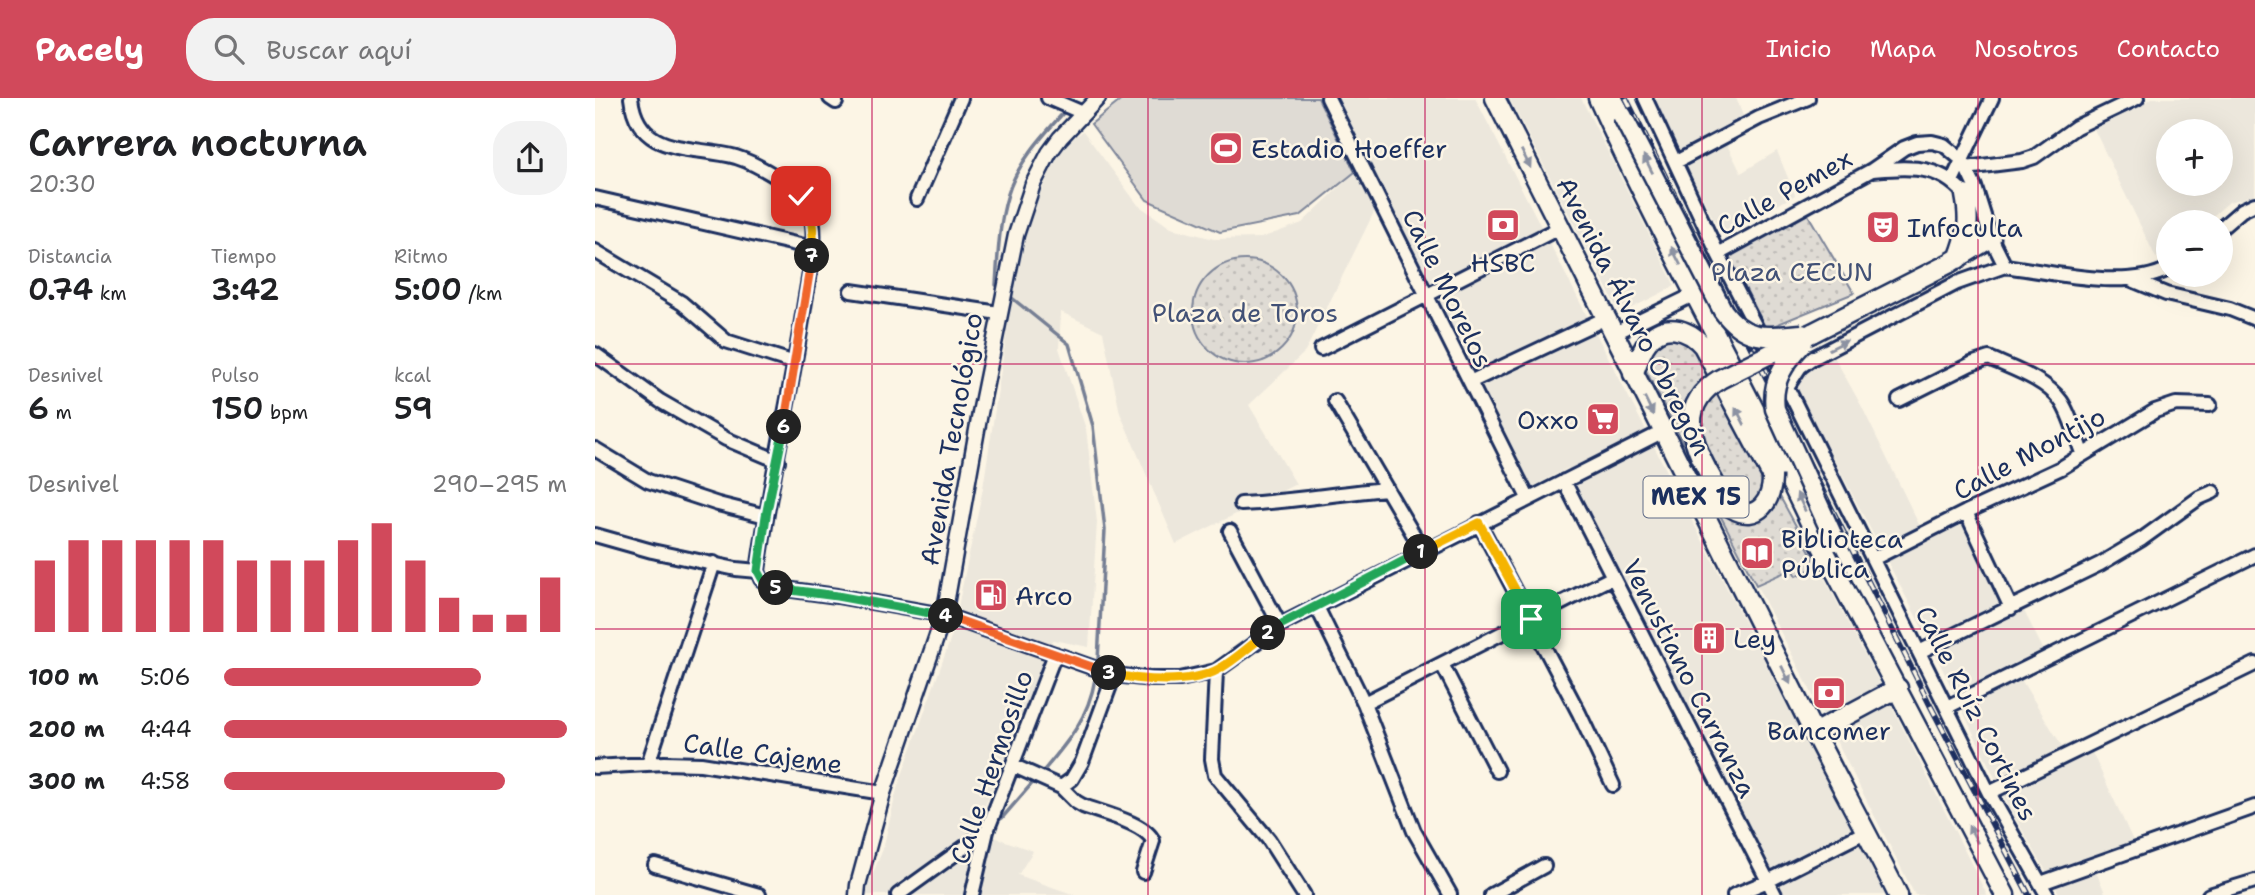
<!DOCTYPE html>
<html lang="es">
<head>
<meta charset="utf-8">
<style>
  body { margin:0; font-family:"Shantell Sans",sans-serif; background:#f2f2f2; color:#202124; height:100vh; display:flex; flex-direction:column; font-size:26px; white-space:nowrap }
  * { box-sizing:border-box; margin:0 }
  p { font-size:23px; color:#757577 }
  .icon { flex:none; width:38px; height:38px; fill:none; stroke:currentColor; stroke-width:2; stroke-linecap:round; stroke-linejoin:round }
  .map { position:relative; flex:1; overflow:hidden }
  .sheet { display:flex; flex-direction:column; background:#fff; width:595px }
  .sheet>* { flex:none }
  .buttons { position:absolute; left:1561px; top:21px; display:grid; gap:14px }
  .buttons a { display:grid; place-items:center; width:77px; height:77px; border-radius:50%; background:#fff; box-shadow:0 7px 28px #0002; font-size:35px }
  .pin { position:absolute; display:grid; place-items:center; width:60px; height:60px; color:#fff; margin:-30px; border-radius:14px; box-shadow:0 4px 10px #0006 }
  .km { position:absolute; width:35px; height:35px; margin:-18px; border-radius:50%; background:#222; color:#fff; font-size:19px; line-height:35px; text-align:center }
  .round { display:grid; place-items:center; flex:none; width:74px; height:74px; border-radius:28px; background:#f2f2f2 }
  .summary { display:flex; align-items:center; justify-content:space-between; height:119px; padding:0 28px }
  h1 { font-size:38px; font-weight:600; line-height:52px }
  .stats { display:grid; grid-template-columns:repeat(3,1fr); gap:10px; height:119px; padding:7px 28px }
  .stats div { display:grid; align-content:center }
  .stats b { font-size:30px; font-weight:600 }
  .stats small { font-size:19px; font-weight:400 }
  .stats p { font-size:19px }
  .chart { height:196px; padding:14px 28px }
  .chart p { display:flex; justify-content:space-between }
  .chart svg { width:100%; height:126px; margin-top:7px; stroke:#d1495b; stroke-width:6 }
  ul { padding:0 28px; list-style:none; font-size:23px }
  li { display:grid; grid-template-columns:112px 84px 1fr; align-items:center; height:52px }
  li i { height:18px; border-radius:9px; background:#d1495b }
  header { display:flex; align-items:center; gap:42px; box-sizing:border-box; height:98px; padding:0 35px; background:#d1495b; color:#fff }
  header strong { font-size:33px }
  nav { display:flex; gap:38px; margin-inline-start:auto; font-size:24px }
  .search { width:490px; height:63px; background:#f2f2f2; display:flex; align-items:center; gap:18px; box-sizing:border-box; padding:0 24px; border-radius:28px; color:#757577; font-size:26px }
  main { display:flex; flex:1; min-height:0 }
  .map>svg:first-child { display:block }
  .built { fill:#ece7dc; fill-rule:evenodd }
  .green { fill:url(#green-dots); stroke:#7d8599; stroke-width:2 }
  .pitch { fill:#dfdbd4; stroke:#7d8599; stroke-width:2 }
  .lines { fill:none; stroke-linecap:round; stroke-linejoin:round }
  .stream { stroke:#767f94; stroke-width:3.5 }
  .minor-casing { stroke:#1b2f5e; stroke-width:18 }
  .major-casing { stroke:#1b2f5e; stroke-width:19 }
  .highway-casing { stroke:#1b2f5e; stroke-width:23 }
  .minor { stroke:#fcf5e5; stroke-width:12 }
  .major { stroke:#fcf5e5; stroke-width:14 }
  .highway { stroke:#fcf5e5; stroke-width:18 }
  .rail-casing { stroke:#1b2f5e; stroke-width:6 }
  .rail { stroke:#fcf5e5; stroke-width:3.5; stroke-dasharray:10; stroke-linecap:butt }
  .highway-bridge-casing { stroke:#1b2f5e; stroke-width:23; stroke-linecap:butt }
  .highway-bridge { stroke:#fcf5e5; stroke-width:18 }
  .oneway { fill:#8c92a2 }
  .split-1-casing { stroke:#fff; stroke-width:14 }
  .split-2-casing { stroke:#fff; stroke-width:14 }
  .split-3-casing { stroke:#fff; stroke-width:14 }
  .split-4-casing { stroke:#fff; stroke-width:14 }
  .split-5-casing { stroke:#fff; stroke-width:14 }
  .split-6-casing { stroke:#fff; stroke-width:14 }
  .split-7-casing { stroke:#fff; stroke-width:14 }
  .split-8-casing { stroke:#fff; stroke-width:14 }
  .split-1 { stroke:#f5b400; stroke-width:9 }
  .split-2 { stroke:#22a559; stroke-width:9 }
  .split-3 { stroke:#f5b400; stroke-width:9 }
  .split-4 { stroke:#f0652b; stroke-width:9 }
  .split-5 { stroke:#22a559; stroke-width:9 }
  .split-6 { stroke:#22a559; stroke-width:9 }
  .split-7 { stroke:#f0652b; stroke-width:9 }
  .split-8 { stroke:#f5b400; stroke-width:9 }
  .grid { fill:none; stroke:#c2185b; stroke-width:2; stroke-opacity:0.55 }
  .labels { text-anchor:middle; dominant-baseline:central; stroke-width:5; stroke-linejoin:round; paint-order:stroke }
  .shield { fill:#fcf5e5; stroke:#5e6a86; stroke-width:2 }
  .shield-label { font-size:24px; font-weight:bold; fill:#1b2f5e }
  .poi-label { font-size:26px; fill:#1b2f5e; stroke:#fcf5e5; text-anchor:start }
  .street-label { font-size:26px; fill:#1b2f5e; stroke:#fcf5e5 }
  .park-label { font-size:26px; fill:#425176; stroke:#fcf5e5 }
</style>
</head>
<body>
<header>
<strong>Pacely</strong>
<div class="search"><svg class="icon" aria-label="search" viewBox="0 0 24 24"><circle cx="10" cy="10" r="6"/><path d="M15 15l6 6"/></svg>Buscar aquí</div>
<nav><a>Inicio</a><a>Mapa</a><a>Nosotros</a><a>Contacto</a></nav>
</header>
<main>
<section class="sheet">
<div class="summary"><div><h1>Carrera nocturna</h1><p>20:30</p></div><a class="round"><svg class="icon" aria-label="share" viewBox="0 0 24 24"><path d="M12 15V3M7 8l5-5 5 5M5 13v7h14v-7"/></svg></a></div>
<div class="stats">
<div><p>Distancia</p><b>0.74<small> km</small></b></div>
<div><p>Tiempo</p><b>3:42</b></div>
<div><p>Ritmo</p><b>5:00<small> /km</small></b></div>
</div>
<div class="stats">
<div><p>Desnivel</p><b>6<small> m</small></b></div>
<div><p>Pulso</p><b>150<small> bpm</small></b></div>
<div><p>kcal</p><b>59</b></div>
</div>
<div class="chart"><p><span>Desnivel</span>290–295 m</p>
<svg viewBox="0 0 160 44" preserveAspectRatio="none"><path d="M5 44V19M15 44V12M25 44V12M35 44V12M45 44V12M55 44V12M65 44V19M75 44V19M85 44V19M95 44V12M105 44V6M115 44V19M125 44V32M135 44V38M145 44V38M155 44V25"/></svg>
</div>
<ul>
<li><b>100 m</b>5:06<i style="width:75%"></i></li>
<li><b>200 m</b>4:44<i style="width:100%"></i></li>
<li><b>300 m</b>4:58<i style="width:82%"></i></li>
</ul>
</section>
<div class="map">
<svg width="1660" height="797" viewBox="0 0 1660 797">
  <defs>
    <pattern id="green-dots" width="8" height="8" patternUnits="userSpaceOnUse" patternTransform="scale(1.75)"><rect width="8" height="8" fill="#dfdbd4"/><path d="M2 2h.1M6 6h.1" fill="none" stroke="#bfbcb8" stroke-width="1.8" stroke-linecap="round"/></pattern>
  </defs>
  <rect width="100%" height="100%" fill="#fcf5e5"/>
  <filter id="ink" filterUnits="userSpaceOnUse"><feTurbulence type="fractalNoise" baseFrequency=".0143" numOctaves="2"/><feDisplacementMap in="SourceGraphic" scale="14" xChannelSelector="R" yChannelSelector="G"/><feConvolveMatrix kernelMatrix="1 2 1 2 8 2 1 2 1" color-interpolation-filters="sRGB"/></filter>
  <g filter="url(#ink)">
    <path class="built" d="M 741,0 L 880,0 L 1177,578 L 1292,797 L 1188,797 L 973,370 L 937,389 Z
      M 914,0 L 986,0 L 1080,188 L 1025,216 Z
      M 1054,0 L 1141,0 L 1148,18 L 1124,31 L 1146,75 L 1182,53 L 1200,97 L 1131,136 L 1126,135 Z
      M 1557,0 L 1660,0 L 1660,97 L 1634,104 L 1611,124 L 1573,124 L 1573,153 L 1561,160 L 1499,31 L 1539,12 ZM 1573,33 L 1626,33 L 1626,86 L 1573,86 Z
      M 488,33 L 543,107 L 576,130 L 619,141 L 666,140 L 707,125 L 760,74 L 780,112 L 710,254 L 654,307 L 701,386 L 581,446 L 525,315 L 508,234 L 466,214 L 464,250 L 491,331 L 502,424 L 494,549 L 458,542 L 380,732 L 438,753 L 423,777 L 480,797 L 269,797 L 288,751 L 302,691 L 357,537 L 388,390 L 422,167 L 439,109 L 466,50 Z
      M 1237,255 L 1267,309 L 1330,439 L 1380,415 L 1449,553 L 1417,567 L 1467,648 L 1490,639 L 1539,745 L 1495,760 L 1511,797 L 1465,797 L 1414,709 L 1333,541 L 1199,285 L 1212,268 Z
      M 1223,468 L 1295,605 L 1392,797 L 1320,797 L 1162,488 L 1197,471 L 1201,478 Z"/>
    <path class="green" d="M 1212,115 L 1259,195 L 1171,231 L 1134,158 Z
      M598 214a52 52 0 1 1 104 0a52 52 0 1 1-104 0Z
      M 1071,236 L 1099,242 L 1223,468 L 1201,478 L 1197,471 L 1161,487 L 1050,271 L 1052,257 Z"/>
    <path class="pitch" d="M 529,0 L 723,0 L 760,74 L 705,118 L 625,134 L 552,102 L 496,26 Z"/>
    <g class="lines">
      <path class="stream" d="M 406,191 L 401,187 C 403,156 404,125 413,96 C 422,65 450,35 471,12
        M 412,196 L 474,246 L 498,328 L 510,432 L 503,562
        M 445,677 C 471,646 493,622 500,581
        M 399,725 L 407,720 L 440,682"/>
      <g class="minor-casing">
        <path id="minor" d="M 36,0 C 43,59 97,47 141,59 C 157,64 174,74 188,83 C 198,90 209,98 214,110 C 225,136 213,182 209,210 C 195,298 175,385 163,473
          M 235,0 L 241,4
          M 453,0 L 488,15
          M 733,0 L 933,400
          M 1050,0 L 1123,156 L 1192,289 L 1394,695 L 1452,797
          M 1081,64 L 1164,20 L 1213,0
          M 1371,70 L 1427,63 L 1439,59 L 1481,29 L 1542,0
          M 1278,72 C 1318,69 1348,66 1374,102
          M 1357,83 L 1397,0
          M 0,100 L 218,150
          M 322,101 L 366,0
          M 1626,130 L 1647,112 L 1660,106
          M 0,153 L 87,205 L 131,243 L 200,265
          M 1123,156 L 1277,72 L 1309,50 L 1322,45 L 1337,44 L 1349,47 L 1367,62 L 1380,89 L 1396,140 L 1410,168 C 1456,174 1532,193 1573,171
          M 1537,182 L 1571,196 L 1635,211 L 1660,221
          M 256,193 L 404,215
          M 1020,235 L 1100,196
          M 726,251 L 966,129
          M 0,256 L 65,303 L 131,341 L 183,363
          M 875,284 L 1011,220
          M 1192,289 L 1205,269 L 1216,261 L 1362,185 L 1410,168
          M 1304,302 L 1376,266 L 1394,260 C 1418,271 1450,281 1466,303 C 1476,318 1481,339 1487,355
          M 740,303 L 828,453
          M 0,351 L 53,383 L 123,406 L 171,418
          M 969,383 L 1180,797
          M 646,406 C 695,404 743,395 792,391
          M 1371,414 L 1416,510
          M 884,425 L 984,615 L 1018,687
          M 635,433 L 685,527
          M 0,437 L 57,453 L 141,471 L 163,473 L 166,481 L 176,489 L 242,498 L 349,517 L 519,577 L 557,581 L 585,581 L 621,573 L 685,527 L 1067,334
          M 1278,461 L 1371,414 L 1466,370 L 1560,313 L 1581,306 L 1615,307
          M 722,509 L 769,605 L 819,733 L 855,796
          M 1324,554 L 1505,466 L 1547,441 L 1604,400 L 1618,394
          M 847,566 L 902,673
          M 621,573 L 617,661 L 620,677 L 674,742 L 709,797
          M 769,605 L 1018,479
          M 1352,609 L 1660,457
          M 53,666 L 119,465
          M 419,668 L 466,689 L 481,704 L 488,708 C 506,715 551,725 558,743 L 548,774
          M 0,669 L 69,665 L 106,666 L 288,695
          M 466,689 L 477,681 L 487,664 L 519,577
          M 1394,695 L 1660,566
          M 60,767 L 164,797
          M 1446,785 L 1660,709
          M 303,797 L 392,733
          M 377,797 L 392,733 L 460,556
          M 896,797 L 949,768
          M 1139,797 L 1173,783 L 1272,733
          M 1614,797 L 1660,783"/>
      </g>
      <g class="major-casing">
        <path id="major" d="M 262,797 L 263,787 L 288,695 L 349,517 L 385,315 L 421,137 L 438,86 L 454,55 L 465,40 L 503,0"/>
      </g>
      <g class="highway-casing">
        <path id="highway" d="M 900,0 C 1007,211 1113,421 1218,633 C 1246,688 1276,742 1303,797
          M 1003,0 C 1069,147 1151,286 1218,431 L 1410,797
          M 1017,0 L 1027,17
          M 1363,161 C 1373,136 1375,123 1370,97
          M 1217,235 L 1353,166 L 1396,140
          M 1038,276 C 1043,266 1045,254 1052,245 C 1067,223 1093,230 1108,248 L 1177,378
          M 1219,635 L 1303,590"/>
      </g>
      <use href="#minor" class="minor"/>
      <use href="#major" class="major"/>
      <use href="#highway" class="highway"/>
      <g class="rail-casing">
        <path id="rail" d="M 1031,0 L 1335,607 L 1434,797"/>
      </g>
      <use href="#rail" class="rail"/>
      <g class="highway-bridge-casing">
        <path id="highway-bridge" d="M 1027,17 L 1128,213 C 1151,244 1172,239 1207,236
          M 1208,245 C 1189,265 1176,283 1180,311 L 1240,443
          M 1177,378 C 1178,401 1163,426 1137,410 C 1127,404 1122,389 1116,379 C 1095,342 1083,307 1125,281 L 1217,235"/>
      </g>
      <use href="#highway-bridge" class="highway-bridge"/>
    </g>
    <defs><path id="oneway-solid" d="M-6-.8H1V-3.2L6.5 0L1 3.2V.8H-6Z" transform="scale(1.75)"/></defs>
    <g class="oneway">
      <use href="#oneway-solid" transform="translate(931 61) rotate(63)"/>
      <use href="#oneway-solid" transform="translate(1053 66) rotate(-117)"/>
      <use href="#oneway-solid" transform="translate(1081 158) rotate(-117)"/>
      <use href="#oneway-solid" transform="translate(1243 247) rotate(-27)"/>
      <use href="#oneway-solid" transform="translate(1054 308) rotate(64)"/>
      <use href="#oneway-solid" transform="translate(1145 318) rotate(-118)"/>
      <use href="#oneway-solid" transform="translate(1206 404) rotate(-115)"/>
      <use href="#oneway-solid" transform="translate(1191 577) rotate(64)"/>
      <use href="#oneway-solid" transform="translate(1378 736) rotate(-117)"/>
    </g>
  </g>
  <g class="lines" filter="url(#ink)">
    <g class="split-1-casing">
      <path id="split-1" d="M 826,454 L 884,425 L 936,521"/>
    </g>
    <g class="split-2-casing">
      <path id="split-2" d="M 673,535 L 685,527 L 826,454"/>
    </g>
    <g class="split-3-casing">
      <path id="split-3" d="M 514,575 C 544,583 596,587 624,571 C 642,561 656,546 673,535"/>
    </g>
    <g class="split-4-casing">
      <path id="split-4" d="M 351,518 L 514,575"/>
    </g>
    <g class="split-5-casing">
      <path id="split-5" d="M 181,490 L 242,498 L 351,518"/>
    </g>
    <g class="split-6-casing">
      <path id="split-6" d="M 181,490 L 169,484 L 163,473 L 171,418 L 189,329"/>
    </g>
    <g class="split-7-casing">
      <path id="split-7" d="M 189,329 L 217,158"/>
    </g>
    <g class="split-8-casing">
      <path id="split-8" d="M 206,98 C 218,116 220,137 217,158"/>
    </g>
    <use href="#split-1" class="split-1"/>
    <use href="#split-2" class="split-2"/>
    <use href="#split-3" class="split-3"/>
    <use href="#split-4" class="split-4"/>
    <use href="#split-5" class="split-5"/>
    <use href="#split-6" class="split-6"/>
    <use href="#split-7" class="split-7"/>
    <use href="#split-8" class="split-8"/>
  </g>
  <path class="grid" d="M 277,0 L 277,797M 553,0 L 553,797M 830,0 L 830,797M 1107,0 L 1107,797M 1383,0 L 1383,797M 0,266 L 1660,266M 0,531 L 1660,531"/>
  <defs>
    <g id="stadium-square" transform="scale(1.75)"><rect x="-9" y="-9" width="18" height="18" rx="4" fill="#d1495b" stroke="#fcf5e5"/><path d="M0-5a6.5 5 0 1 0 0 10a6.5 5 0 1 0 0-10ZM-3.5-1.8h7v3.6h-7Z" fill="#fff"/></g>
    <g id="bank-square" transform="scale(1.75)"><rect x="-9" y="-9" width="18" height="18" rx="4" fill="#d1495b" stroke="#fcf5e5"/><path d="M-6-4H6V4H-6ZM0-2.3a2.3 2.3 0 1 0 0 4.6a2.3 2.3 0 1 0 0-4.6Z" fill="#fff"/></g>
    <g id="theatre-square" transform="scale(1.75)"><rect x="-9" y="-9" width="18" height="18" rx="4" fill="#d1495b" stroke="#fcf5e5"/><path d="M-5-5.5Q0-4 5-5.5V0Q5 5 0 6Q-5 5-5 0ZM-3.3-2.5H-1v1.5H-3.3ZM1-2.5H3.3v1.5H1ZM-2.8 1Q0 5.5 2.8 1Z" fill="#fff"/></g>
    <g id="supermarket-square" transform="scale(1.75)"><rect x="-9" y="-9" width="18" height="18" rx="4" fill="#d1495b" stroke="#fcf5e5"/><path d="M-6-5.5h2.5l.6 2H6L4.5 2H-2.5L-4.4-4H-6ZM-1.5 3.2a1.3 1.3 0 1 0 .1 0ZM3 3.2a1.3 1.3 0 1 0 .1 0Z" fill="#fff"/></g>
    <g id="library-square" transform="scale(1.75)"><rect x="-9" y="-9" width="18" height="18" rx="4" fill="#d1495b" stroke="#fcf5e5"/><path d="M-6-4Q-3-5.5-.7-3.5V5Q-3 3-6 4ZM6-4Q3-5.5 .7-3.5V5Q3 3 6 4Z" fill="#fff"/></g>
    <g id="fuel-square" transform="scale(1.75)"><rect x="-9" y="-9" width="18" height="18" rx="4" fill="#d1495b" stroke="#fcf5e5"/><path d="M-5.5-6h7V0h2V4h1.3V-2.5L3-4.5l.8-.8L6-3V5H2.5V1h-1V6h-7ZM-4.2-4.7v3.2H.2V-4.7Z" fill="#fff"/></g>
    <g id="building-square" transform="scale(1.75)"><rect x="-9" y="-9" width="18" height="18" rx="4" fill="#d1495b" stroke="#fcf5e5"/><path d="M-4-6H4V6H1V3H-1V6H-4ZM-2.5-4.3h1.7v1.8h-1.7ZM.8-4.3h1.7v1.8H.8ZM-2.5-1h1.7V.8h-1.7ZM.8-1h1.7V.8H.8Z" fill="#fff"/></g>
  </defs>
  <g fill-rule="evenodd">
    <use href="#stadium-square" x="631" y="50"/>
    <use href="#bank-square" x="908" y="127"/>
    <use href="#theatre-square" x="1288" y="129"/>
    <use href="#supermarket-square" x="1008" y="321"/>
    <use href="#library-square" x="1162" y="455"/>
    <use href="#fuel-square" x="396" y="497"/>
    <use href="#building-square" x="1114" y="540"/>
    <use href="#bank-square" x="1234" y="595"/>
  </g>
  <g class="labels">
    <rect class="shield" x="1048.5" y="378.5" width="105" height="41" rx="5"/>
    <g class="shield-label">
      <text x="1101" y="399">MEX 15</text>
    </g>
    <g class="poi-label">
      <text x="656" y="50">Estadio Hoeffer</text>
      <text x="1312" y="129">Infoculta</text>
      <text x="908" y="164" text-anchor="middle">HSBC</text>
      <text x="984" y="321" text-anchor="end">Oxxo</text>
      <text x="1186" y="440">Biblioteca<tspan x="1186" dy="30">Pública</tspan></text>
      <text x="420" y="497">Arco</text>
      <text x="1138" y="540">Ley</text>
      <text x="1234" y="632" text-anchor="middle">Bancomer</text>
    </g>
    <g class="street-label">
      <text transform="translate(1189 94) rotate(-29)">Calle Pemex</text>
      <text transform="translate(853 190) rotate(64)">Calle Morelos</text>
      <text transform="translate(1039 218) rotate(63)">Avenida Álvaro Obregón</text>
      <text transform="translate(356 341) rotate(-80)">Avenida Tecnológico</text>
      <text transform="translate(1434 355) rotate(-28)">Calle Montijo</text>
      <text transform="translate(1095 580) rotate(63)">Venustiano Carranza</text>
      <text transform="translate(1382 615) rotate(63)">Calle Ruíz Cortines</text>
      <text transform="translate(168 655) rotate(8)">Calle Cajeme</text>
      <text transform="translate(396 669) rotate(-71)">Calle Hermosillo</text>
    </g>
    <g class="park-label">
      <text x="1197" y="173">Plaza CECUN</text>
      <text x="650" y="214">Plaza de Toros</text>
    </g>
  </g>
</svg>
<div class="buttons">
<a>+</a>
<a>−</a>
</div>
<div class="pin" style="left:936px;top:521px;background:#1e9e55"><svg class="icon" aria-label="arrive" viewBox="0 0 24 24"><path d="M6 21V4h12l-3 4 3 4H6"/></svg></div>
<div class="pin" style="left:206px;top:98px;background:#d93025"><svg class="icon" aria-label="check" viewBox="0 0 24 24"><path d="M5 12l5 5 9-10"/></svg></div>
<b class="km" style="left:826px;top:454px">1</b>
<b class="km" style="left:673px;top:535px">2</b>
<b class="km" style="left:514px;top:575px">3</b>
<b class="km" style="left:351px;top:518px">4</b>
<b class="km" style="left:181px;top:490px">5</b>
<b class="km" style="left:189px;top:329px">6</b>
<b class="km" style="left:217px;top:158px">7</b>
</div>
</main>
</body>
</html>
